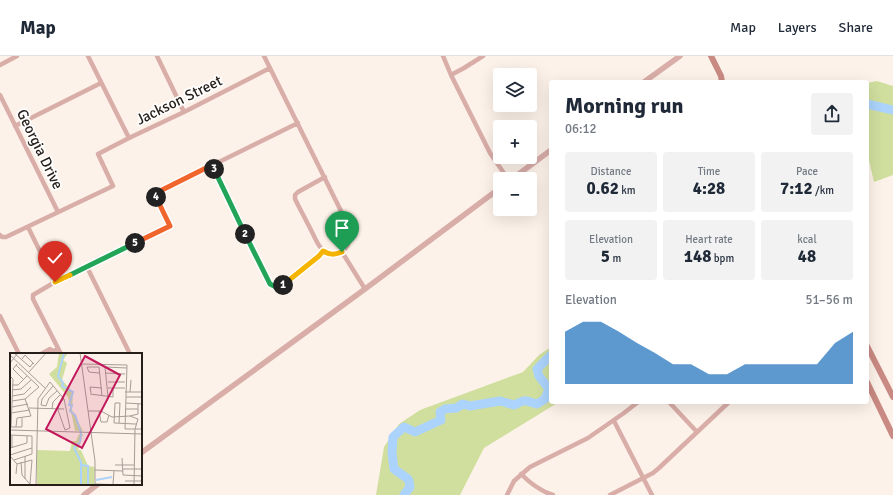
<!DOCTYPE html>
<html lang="en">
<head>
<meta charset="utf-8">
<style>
  body { margin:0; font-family:Signika,sans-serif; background:#f2f2f3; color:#1f2937; height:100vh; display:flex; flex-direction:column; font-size:15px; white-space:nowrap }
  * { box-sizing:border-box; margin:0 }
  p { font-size:13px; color:#747a83 }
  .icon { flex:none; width:22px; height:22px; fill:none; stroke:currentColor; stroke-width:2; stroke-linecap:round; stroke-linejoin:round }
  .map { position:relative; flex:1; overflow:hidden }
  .panel { position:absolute; left:549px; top:24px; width:320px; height:324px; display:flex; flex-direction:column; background:#fff; border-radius:4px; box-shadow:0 4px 16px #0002 }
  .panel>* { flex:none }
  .tools { position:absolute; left:493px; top:12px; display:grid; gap:8px }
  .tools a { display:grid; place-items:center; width:44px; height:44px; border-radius:4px; background:#fff; box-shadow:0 4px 16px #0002; font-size:20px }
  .pin { position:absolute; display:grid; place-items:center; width:34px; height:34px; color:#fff; margin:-41px -17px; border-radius:50% 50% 50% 0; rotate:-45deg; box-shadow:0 0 4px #0007 }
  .pin .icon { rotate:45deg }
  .km { position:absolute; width:20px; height:20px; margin:-10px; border-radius:50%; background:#222; color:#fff; font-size:11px; line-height:20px; text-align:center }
  .round { display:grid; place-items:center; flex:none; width:42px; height:42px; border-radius:4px; background:#f2f2f3 }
  .overview { display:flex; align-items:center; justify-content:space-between; height:68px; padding:0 16px }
  h1 { font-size:22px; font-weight:700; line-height:30px }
  .figures { display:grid; grid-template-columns:repeat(3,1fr); gap:6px; height:68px; padding:4px 16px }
  .figures div { display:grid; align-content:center; border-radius:4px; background:#f2f2f3; text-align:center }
  .figures b { font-size:17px; font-weight:700 }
  .figures small { font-size:11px; font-weight:400 }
  .figures p { font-size:11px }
  .chart { height:112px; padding:8px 16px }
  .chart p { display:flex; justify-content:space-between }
  .chart svg { width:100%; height:72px; margin-top:4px; fill:#196ebc; opacity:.7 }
  header { display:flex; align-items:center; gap:24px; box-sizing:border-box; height:56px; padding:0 20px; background:#fff; border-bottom:1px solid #e0e1e3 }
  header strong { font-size:19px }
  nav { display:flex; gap:22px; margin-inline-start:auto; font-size:14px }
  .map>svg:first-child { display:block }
  .green { fill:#d0df9e }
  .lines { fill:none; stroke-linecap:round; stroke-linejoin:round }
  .river { stroke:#acd3fb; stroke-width:9 }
  .minor { stroke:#d9ada8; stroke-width:4.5 }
  .tertiary { stroke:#d9ada8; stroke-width:5.5 }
  .secondary { stroke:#c98a83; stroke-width:6 }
  .split-1-casing { stroke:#fff; stroke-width:8 }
  .split-2-casing { stroke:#fff; stroke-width:8 }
  .split-3-casing { stroke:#fff; stroke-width:8 }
  .split-4-casing { stroke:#fff; stroke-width:8 }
  .split-5-casing { stroke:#fff; stroke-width:8 }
  .split-6-casing { stroke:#fff; stroke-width:8 }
  .split-7-casing { stroke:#fff; stroke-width:8 }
  .split-1 { stroke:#f5b400; stroke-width:5 }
  .split-2 { stroke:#22a559; stroke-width:5 }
  .split-3 { stroke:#22a559; stroke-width:5 }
  .split-4 { stroke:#f0652b; stroke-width:5 }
  .split-5 { stroke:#f0652b; stroke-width:5 }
  .split-6 { stroke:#22a559; stroke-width:5 }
  .split-7 { stroke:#f5b400; stroke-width:5 }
  .labels { text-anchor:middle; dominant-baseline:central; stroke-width:3.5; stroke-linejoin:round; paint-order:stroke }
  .street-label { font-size:15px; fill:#251e19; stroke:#fff }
  .inset-river { fill:none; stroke:#acd3fb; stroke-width:2 }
  .inset-road { fill:none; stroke:#a79d96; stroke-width:1 }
  .view { fill:#c2185b; fill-opacity:0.15; stroke:#c2185b; stroke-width:2 }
  .inset-edge { fill:none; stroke:#251e19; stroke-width:2 }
</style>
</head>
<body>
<header>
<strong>Map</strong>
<nav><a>Map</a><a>Layers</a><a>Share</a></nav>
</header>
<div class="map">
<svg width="893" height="439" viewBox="0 0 893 439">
  <rect width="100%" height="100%" fill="#fdf2e9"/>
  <path class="green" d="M 877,25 L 893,30 L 893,119 L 874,126 L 867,96 L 867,27 Z
    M 551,291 L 551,346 L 559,346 L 484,392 L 460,439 L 376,439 L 384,391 L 399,368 L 420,354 L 523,316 L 539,299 Z"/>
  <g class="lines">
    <path class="river" d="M 867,48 L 893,54
      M 404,439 L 410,431 L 409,425 L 408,423 L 394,413 L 392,397 L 393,381 L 404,371 L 415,376 L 441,364 L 440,356 L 445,353 L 456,352 L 463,348 L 470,350 L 500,345 L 514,349 C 528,342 524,345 537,348 L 545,343 L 549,333 L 539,320 L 537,313 L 551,299"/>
    <path class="minor" d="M 88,0 L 129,82
      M 157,0 L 184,56
      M 264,0 L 342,157 C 346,164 350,172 350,180 C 351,193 333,206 323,194 C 318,190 316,184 313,178 C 307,166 301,155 295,143 L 295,139 L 298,136 L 325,121
      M 443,0 L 451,19 L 490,97 L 508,123
      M 0,9 L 17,0
      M 451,19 L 464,12 L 483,0
      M 0,39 L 58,156
      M 15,70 L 101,27
      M 212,109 L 270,228 L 278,233 L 283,229 L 319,200 L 323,195
      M 28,171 L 55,226
      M 0,179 L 2,181 L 6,181 L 113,130 L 98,98 L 129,82 L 184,56 L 270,12
      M 342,196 L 365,233
      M 87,211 L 130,298
      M 0,260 L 19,298
      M 41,298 L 50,293 L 53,295 L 58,293
      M 61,298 L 33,243 L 33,239 L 55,226 L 170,170 L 154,138 L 298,67
      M 669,346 L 697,376
      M 614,365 L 652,439
      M 521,418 C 531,428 540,435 553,439
      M 507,439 L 514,425 L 530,411 L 588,382 L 624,357 L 638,346
      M 610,439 L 653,417 L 659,412 L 729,346"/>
    <path class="tertiary" d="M 644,26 L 680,0
      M 512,123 L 551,94
      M 141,397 L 365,233 L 500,132
      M 84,439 L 98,428"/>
    <path class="secondary" d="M 711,0 L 721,20 L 722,26
      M 867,290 L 893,341
      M 867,326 L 893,380"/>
  </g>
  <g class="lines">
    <g class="split-1-casing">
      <path id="split-1" d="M 283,229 L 319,200 L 323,195 C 330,199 334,199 342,196"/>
    </g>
    <g class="split-2-casing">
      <path id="split-2" d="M 245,178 L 270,228 L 278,232 L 283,229"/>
    </g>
    <g class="split-3-casing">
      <path id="split-3" d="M 214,113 L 245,178"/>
    </g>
    <g class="split-4-casing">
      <path id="split-4" d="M 156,141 L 154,138 L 212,109 L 214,113"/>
    </g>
    <g class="split-5-casing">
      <path id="split-5" d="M 135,187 L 170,170 L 156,141"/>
    </g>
    <g class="split-6-casing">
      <path id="split-6" d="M 70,219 L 135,187"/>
    </g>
    <g class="split-7-casing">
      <path id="split-7" d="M 55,226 L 70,219"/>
    </g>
    <use href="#split-1" class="split-1"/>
    <use href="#split-2" class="split-2"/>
    <use href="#split-3" class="split-3"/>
    <use href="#split-4" class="split-4"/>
    <use href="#split-5" class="split-5"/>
    <use href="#split-6" class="split-6"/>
    <use href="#split-7" class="split-7"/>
  </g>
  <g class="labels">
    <g class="street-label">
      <text transform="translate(179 44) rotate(-26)">Jackson Street</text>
      <text transform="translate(40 93) rotate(64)">Georgia Drive</text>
    </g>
  </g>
  <g transform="translate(10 297)">
    <rect width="132" height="132" fill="#fdf2e9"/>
    <path d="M 49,0 L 58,0 L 53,7 L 57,10 L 52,27 L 63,39 L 62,57 L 73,78 L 65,78 L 58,44 L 39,21 L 47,14 ZM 69,81 L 73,81 L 68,97 L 71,97 L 78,113 L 85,114 L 84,132 L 27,131 L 27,97 L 60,98 L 62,88 L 66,88 Z" fill="#d0df9e"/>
    <path class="inset-river" d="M 54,0 L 48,23 L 53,30 L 52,33 L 63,39 L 59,52 L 62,52 L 60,58 L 65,62 L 71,80 L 70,89 L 64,95 L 71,109 L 71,132M 70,112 L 78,113 L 78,132M 86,127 L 102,124"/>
    <path class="inset-road" d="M 4,0 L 20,14 L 23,10M 70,0 L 85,108 L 85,132M 0,2 L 35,35M 12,6 L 15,2 L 24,11M 0,10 L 8,0M 7,11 L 3,16 L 14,27M 71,11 L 117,12 L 115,76 L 131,76M 19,19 L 36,0M 89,20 L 79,19 L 77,14 L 89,14 L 92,43M 95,20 L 115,21M 0,23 L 3,26 L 1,74 L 12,74 L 12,65M 98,29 L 115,29M 2,32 L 8,32 L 17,23M 98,35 L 115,35M 2,37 L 11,36 L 21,27M 115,39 L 132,39M 120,39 L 121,27M 81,40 L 80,34 L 92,35M 80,41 L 103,44 L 103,35M 2,43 L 14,41 L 21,34M 98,44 L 95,14 L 117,15M 116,44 L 132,44M 2,48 L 15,46 L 29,34 L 6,12M 116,50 L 132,51M 36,53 L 31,52 L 32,46 L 43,33M 36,53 L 39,45 L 47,38M 2,54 L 18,51M 19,55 L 54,56M 42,56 L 43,49 L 50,42M 115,56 L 128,56M 78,58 L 91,58 L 102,64 L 120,63M 89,58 L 91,69 L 97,69 L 99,62M 1,60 L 20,57M 109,70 L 110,50 L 105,50 L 104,70 L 105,70 L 125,71 L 127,71M 6,74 L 7,65 L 21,63 L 15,46M 0,77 L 132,81M 0,82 L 22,83 L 22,101 L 4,107M 0,95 L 17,90 L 17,83M 2,95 L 2,82M 0,102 L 22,95M 0,103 L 7,111 L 6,121M 112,105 L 113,122 L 132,123M 11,109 L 12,122 L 20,131M 7,111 L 22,107 L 20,131M 105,112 L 124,112M 113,116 L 132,116M 85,117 L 113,118M 15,126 L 15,103M 115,128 L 132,128M 85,131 L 115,132M 103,131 L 104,118M 26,132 L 28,46 L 40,29 L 54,46 L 60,75 L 55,77 L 48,57 L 49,50 L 54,46M 124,132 L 125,76 L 128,66 L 120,63 L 128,61 L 128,50"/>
    <path class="view" d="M 75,3 L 110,22 L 72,95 L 36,76 Z"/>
    <rect width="132" height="132" class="inset-edge"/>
  </g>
</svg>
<div class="tools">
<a><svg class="icon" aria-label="layers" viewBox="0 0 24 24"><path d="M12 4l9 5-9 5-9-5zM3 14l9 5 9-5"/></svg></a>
<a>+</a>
<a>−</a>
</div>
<div class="pin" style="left:342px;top:196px;background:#1e9e55"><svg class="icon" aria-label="arrive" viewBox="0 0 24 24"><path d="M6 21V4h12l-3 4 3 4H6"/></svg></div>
<div class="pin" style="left:55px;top:226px;background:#d93025"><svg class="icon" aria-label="check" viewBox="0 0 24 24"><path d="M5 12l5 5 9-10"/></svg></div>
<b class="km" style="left:283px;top:229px">1</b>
<b class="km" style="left:245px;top:178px">2</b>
<b class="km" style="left:214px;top:113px">3</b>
<b class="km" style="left:156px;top:141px">4</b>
<b class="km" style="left:135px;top:187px">5</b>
<section class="panel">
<div class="overview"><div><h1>Morning run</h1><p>06:12</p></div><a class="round"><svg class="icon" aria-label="share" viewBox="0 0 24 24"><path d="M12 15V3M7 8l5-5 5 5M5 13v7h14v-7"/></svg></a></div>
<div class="figures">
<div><p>Distance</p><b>0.62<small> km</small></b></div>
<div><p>Time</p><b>4:28</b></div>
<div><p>Pace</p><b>7:12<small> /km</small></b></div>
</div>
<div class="figures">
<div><p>Elevation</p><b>5<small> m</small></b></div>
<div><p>Heart rate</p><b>148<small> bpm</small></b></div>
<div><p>kcal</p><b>48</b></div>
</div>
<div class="chart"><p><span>Elevation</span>51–56 m</p>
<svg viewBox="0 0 160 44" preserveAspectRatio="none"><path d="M0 44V12L10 6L20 6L30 12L40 19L50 25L60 32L70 32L80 38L90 38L100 32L110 32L120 32L130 32L140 32L150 19L160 12V44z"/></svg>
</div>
</section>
</div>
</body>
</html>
